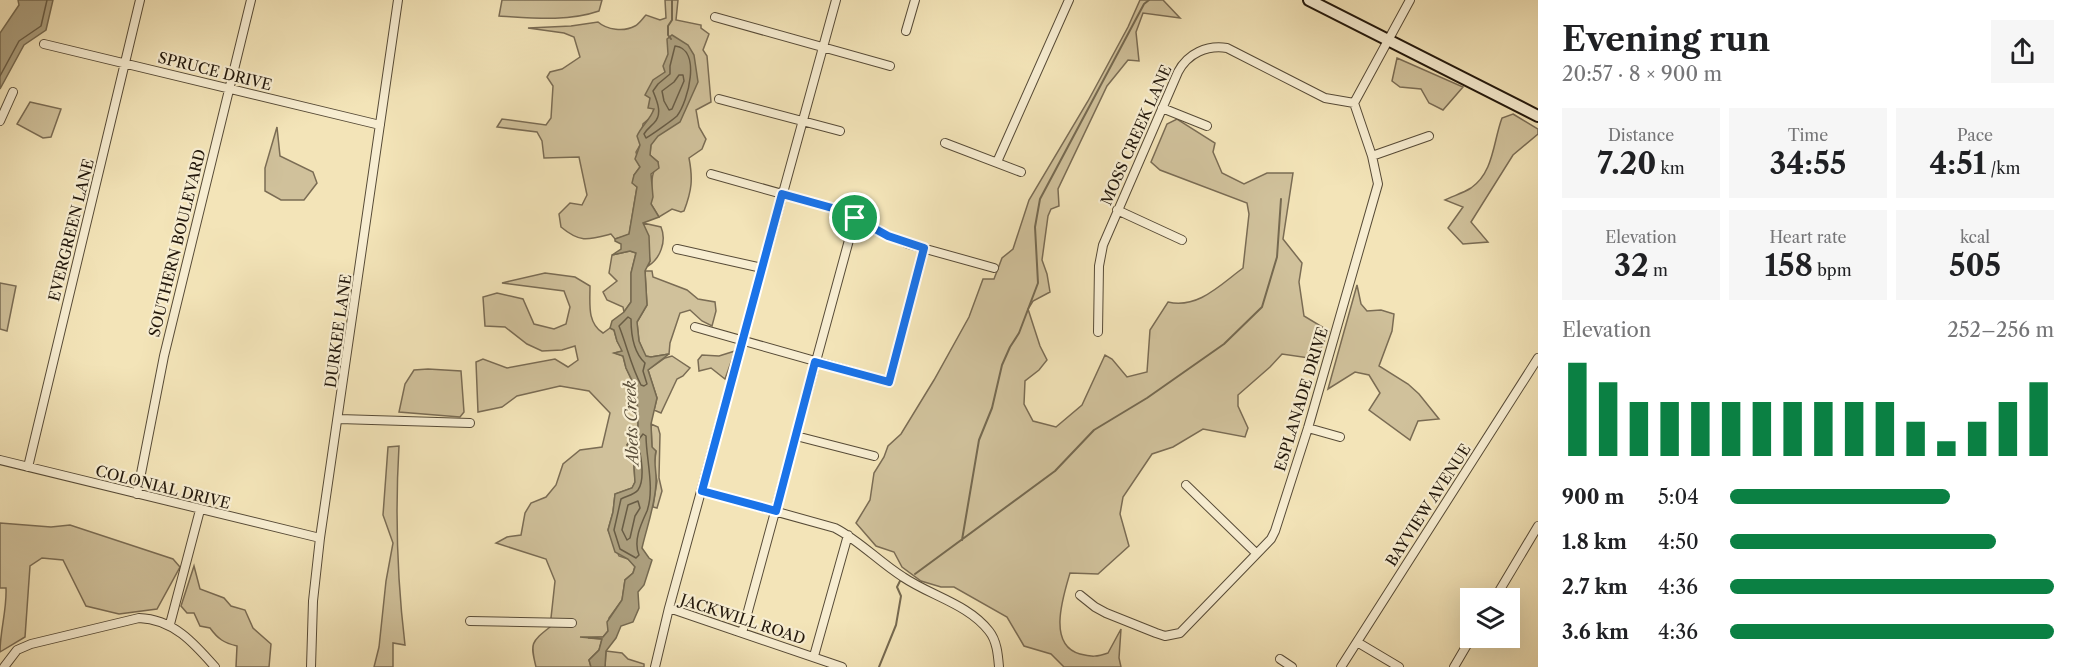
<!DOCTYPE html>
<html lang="en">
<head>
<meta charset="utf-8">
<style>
  body { margin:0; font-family:"Libre Caslon Text",serif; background:#f6f6f6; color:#202124; height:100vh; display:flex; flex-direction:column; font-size:22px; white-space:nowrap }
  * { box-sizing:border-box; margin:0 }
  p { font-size:20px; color:#757577 }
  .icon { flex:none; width:33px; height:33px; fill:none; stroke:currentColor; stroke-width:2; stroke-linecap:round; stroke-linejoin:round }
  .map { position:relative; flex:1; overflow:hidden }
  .panel { display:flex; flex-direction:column; background:#fff; width:540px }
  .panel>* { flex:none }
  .buttons { position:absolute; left:1460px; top:588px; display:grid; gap:12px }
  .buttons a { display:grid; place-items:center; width:60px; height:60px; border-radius:0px; background:#fff; box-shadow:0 6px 24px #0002; font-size:30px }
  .pin { position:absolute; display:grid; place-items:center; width:51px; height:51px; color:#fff; margin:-26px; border:3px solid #fff; border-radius:50%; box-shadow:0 2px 6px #0007 }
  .round { display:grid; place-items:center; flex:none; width:63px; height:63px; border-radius:0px; background:#f6f6f6 }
  .overview { display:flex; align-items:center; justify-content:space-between; height:102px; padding:0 24px }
  h1 { font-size:33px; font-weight:700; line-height:45px }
  .figures { display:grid; grid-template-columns:repeat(3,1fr); gap:9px; height:102px; padding:6px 24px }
  .figures div { display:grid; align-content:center; border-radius:0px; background:#f6f6f6; text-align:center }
  .figures b { font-size:30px; font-weight:700 }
  .figures small { font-size:16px; font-weight:400 }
  .figures p { font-size:16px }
  .chart { height:168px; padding:12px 24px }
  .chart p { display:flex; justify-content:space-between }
  .chart svg { width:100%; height:108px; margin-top:6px; stroke:#0b8043; stroke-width:6 }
  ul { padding:0 24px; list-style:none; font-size:20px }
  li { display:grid; grid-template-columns:96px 72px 1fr; align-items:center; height:45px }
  li i { height:15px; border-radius:8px; background:#0b8043 }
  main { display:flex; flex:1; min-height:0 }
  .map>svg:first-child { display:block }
  .green { fill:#d0c19b; stroke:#7a6c54; stroke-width:1.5 }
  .water { fill:#ac9f7e; stroke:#756950; stroke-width:1.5 }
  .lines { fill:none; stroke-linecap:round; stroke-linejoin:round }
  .shore { stroke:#685c45; stroke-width:1.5 }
  .stream { stroke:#756950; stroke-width:2 }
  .minor-casing { stroke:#574b37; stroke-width:10 }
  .secondary-casing { stroke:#23180c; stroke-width:14 }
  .minor { stroke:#f7edd1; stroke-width:8 }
  .secondary { stroke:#f7edd1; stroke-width:10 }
  .route-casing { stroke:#fff; stroke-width:12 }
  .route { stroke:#1a73e8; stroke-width:8 }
  .labels { text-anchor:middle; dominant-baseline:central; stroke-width:4.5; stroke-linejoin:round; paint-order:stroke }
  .street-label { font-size:15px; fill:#23180c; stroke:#f7edd1 }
  .water-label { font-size:16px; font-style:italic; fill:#5a4e3a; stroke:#f7edd1 }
</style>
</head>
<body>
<main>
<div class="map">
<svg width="1538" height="667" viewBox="0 0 1538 667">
  <rect width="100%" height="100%" fill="#f3e4b8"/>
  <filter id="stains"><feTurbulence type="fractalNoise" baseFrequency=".00333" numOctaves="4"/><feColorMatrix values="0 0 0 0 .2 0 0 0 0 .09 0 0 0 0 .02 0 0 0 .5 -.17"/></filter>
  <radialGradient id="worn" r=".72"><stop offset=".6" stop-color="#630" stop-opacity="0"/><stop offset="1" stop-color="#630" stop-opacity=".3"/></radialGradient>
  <path class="green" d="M 502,0 L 602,0 L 599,11 C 567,22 532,18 499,16 Z
    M 665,0 L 678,0 L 676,20 L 701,25 L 701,28 L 709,34 L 703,50 L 707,56 L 711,102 L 696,110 L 699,127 L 706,139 L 702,149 L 689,158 C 693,179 692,190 684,211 L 681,212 L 672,209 L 659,217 L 651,204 C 653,188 649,176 658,162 L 650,155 L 654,109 L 651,117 L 643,124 L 640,145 L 636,152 L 640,167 L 634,175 L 633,183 L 637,187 L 629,235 L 615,239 L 611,234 C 588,240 580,243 561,227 L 559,214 L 570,203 L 582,205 L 587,195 L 579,157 L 544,158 L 542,141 L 537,132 L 497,127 L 502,119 L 546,125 L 551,118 L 553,86 L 547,77 L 550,72 L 562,69 L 580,57 L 574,37 L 564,33 L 528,28 L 571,26 L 598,22 C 607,30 624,32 635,26 C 639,24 643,18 646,15 L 660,20 L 666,18 Z
    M 1140,0 L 1163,0 L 1180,18 L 1143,13 L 1136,32 L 1139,61 L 1128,60 L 1107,86 L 1058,189 L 1059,206 L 1051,209 L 1048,216 L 1042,260 L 1047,274 L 1050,292 L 1033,301 L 1028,309 L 1040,346 L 1047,360 L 1039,370 L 1025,381 L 1024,404 L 1033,421 L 1056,427 L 1082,405 L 1105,355 L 1112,359 L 1127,377 L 1147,372 L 1150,330 L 1168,302 C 1198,309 1220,285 1243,268 L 1249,214 L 1247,203 L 1160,170 L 1151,162 L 1167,124 L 1177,119 L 1215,143 L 1213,152 L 1222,173 L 1244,184 L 1267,173 L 1293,173 L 1283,239 L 1302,263 L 1299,282 L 1304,316 L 1329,331 L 1316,359 L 1282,354 L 1270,367 L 1238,395 L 1238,406 L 1248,428 L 1245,437 L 1203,429 L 1173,447 L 1152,454 L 1123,497 L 1120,514 L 1129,546 L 1098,574 L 1070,573 C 1063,597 1047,645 1080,654 C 1091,657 1097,657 1108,653 L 1121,629 L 1119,658 L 1121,667 L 1064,667 L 1051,654 L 1024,646 L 1007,617 L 954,587 L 941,587 L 921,581 L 902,567 L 894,552 L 876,546 L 856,523 L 870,500 L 874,473 L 884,457 L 888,446 L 901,434 L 934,380 L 969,317 L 983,279 L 994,279 L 1002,258 L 1013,249 L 1029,200 L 1088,101 L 1128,27 Z
    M 1397,58 L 1463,87 L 1443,110 L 1429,103 L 1421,89 L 1400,87 L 1392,81 Z
    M 30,102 L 61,109 L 51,137 L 43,138 L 17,124 Z
    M 1513,114 L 1538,129 L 1538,134 L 1513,155 L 1471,222 L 1488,242 L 1463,244 L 1448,228 L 1463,207 L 1445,200 C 1453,196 1463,193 1471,188 C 1494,172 1493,142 1502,118 Z
    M 277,127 L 280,156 L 313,172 L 317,183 L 304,200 L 281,200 L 265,191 L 265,168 Z
    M 643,223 L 661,227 C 667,241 660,259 648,266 L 650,261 Z
    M 630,251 L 636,253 L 631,273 L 631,302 L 624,312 L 623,307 L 607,300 L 603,292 L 617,281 L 609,273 L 612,255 Z
    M 645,271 L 652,271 L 653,277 L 687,290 L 698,299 L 715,302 L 716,311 L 712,326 L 702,321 L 690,310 L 680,313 L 670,343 L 669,354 L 651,357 L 645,356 L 639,341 L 637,322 L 647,305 Z
    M 545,273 L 575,277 L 590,286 C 590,304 587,323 603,333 L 610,328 L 614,330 L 617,341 L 623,351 L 615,353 L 623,356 L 626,368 L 636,389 L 638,413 L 638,428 L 627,445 L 633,451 L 635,482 L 632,488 L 615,494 L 613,512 L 608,530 L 619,556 L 628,559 L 635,566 L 633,573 L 625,580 L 622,600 L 609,618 L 608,631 L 603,637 L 588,638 L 602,639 L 599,650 L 589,660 L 591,667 L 536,667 C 530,643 531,642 550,627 L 555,581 L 546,559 L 496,543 L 507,537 L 521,535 L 525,513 L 531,503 L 546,497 L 556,485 L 563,464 L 580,450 L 602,447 L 610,413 L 589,391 L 560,386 L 517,396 L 502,407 L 478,412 L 476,362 L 483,359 L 507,368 L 555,359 L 568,367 L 578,360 L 575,346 L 562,350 L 542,351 L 527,344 L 505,327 L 485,326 L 483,297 L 497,293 L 523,299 L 534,324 L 554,329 L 566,324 L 570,307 L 564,291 L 502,283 Z
    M 0,283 L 16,286 L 7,331 L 0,329 Z
    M 1357,285 L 1361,304 L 1367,311 L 1381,310 L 1394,314 L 1392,331 L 1379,366 L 1408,384 L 1419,394 L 1439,419 L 1418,421 L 1410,440 L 1369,410 L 1380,393 L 1369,375 L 1355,372 L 1328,389 Z
    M 735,351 L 725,379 L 711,368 L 699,371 L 698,360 L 702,355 L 719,356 Z
    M 672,356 L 690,368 L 683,376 L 677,379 L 661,413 L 654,410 L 657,398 L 648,370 L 665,358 Z
    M 428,369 L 461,371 L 464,412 L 460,417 L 399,412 L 405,384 L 414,370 Z
    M 651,424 L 658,427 L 660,434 L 659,478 L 662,491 L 657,508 L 653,507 L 657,481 L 654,468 L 656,451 L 652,448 Z
    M 399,446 C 395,513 397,578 405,645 L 393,643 L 393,667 L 374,667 L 379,647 L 386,581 L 393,543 L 383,515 L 388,447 Z
    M 0,523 L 51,527 L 70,525 L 173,559 L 180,567 L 157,609 L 119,614 L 86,606 L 63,560 L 42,558 L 30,566 L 25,637 L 0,652 C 0,630 7,610 6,588 L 0,588 Z
    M 194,566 L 200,589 L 224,598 L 231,606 L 245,610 L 253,628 L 271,644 L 269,667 L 236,667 L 237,646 C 224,643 218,639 210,628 L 200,626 L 194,613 L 187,613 L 181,606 Z
    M 606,651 L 622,653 L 628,659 L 644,664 L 644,667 L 605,667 Z"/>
  <path class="water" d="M 18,0 L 53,0 L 46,30 L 24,45 L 0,89 L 0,33 L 19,5 Z
    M 672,35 L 688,45 L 694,55 L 698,82 L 680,122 L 658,136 L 651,145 L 650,155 L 658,162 L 659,168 L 651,174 L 653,197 L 651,204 L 659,217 L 643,223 L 649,236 L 650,261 L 645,271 L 647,305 L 637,322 L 639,341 L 646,356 L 651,357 L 669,354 L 648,370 L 657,398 L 651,424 L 652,447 L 656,451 C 653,462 657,472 656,483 C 655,506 647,526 642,548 L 649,558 L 652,560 L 644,585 L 638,592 L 639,608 L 633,622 L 621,626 L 616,638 L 606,651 L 605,667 L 591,667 L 589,660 L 599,650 L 602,639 L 580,637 L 603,637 L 608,631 L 607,622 L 622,600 L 625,580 L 633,573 L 635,567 L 628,559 L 615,552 L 608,530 L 613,512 L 615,494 L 632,488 L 635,482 L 633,451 L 627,445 L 638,428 L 638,413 L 636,389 L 626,368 L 623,356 L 614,353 L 622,351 L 617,341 L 614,330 L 610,328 L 612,321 L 624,312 L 631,302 L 631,273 L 636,253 L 630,251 L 612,255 L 621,249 L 621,244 L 615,241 L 615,239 L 629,234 L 637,187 L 632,183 L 634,175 L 640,167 L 635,159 L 640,145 L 637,136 C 642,125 650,120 654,109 L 648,108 L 650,98 L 645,95 L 653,80 L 665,72 L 663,66 L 668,54 L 667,39 Z"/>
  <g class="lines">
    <path class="shore" d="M 675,46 C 702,49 688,102 677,116 C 674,119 650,136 646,138 L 644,134 C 647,129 650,127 654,123 C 663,114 657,101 653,91 L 658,84 L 670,74 L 670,66 Z
      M 679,75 L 683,75 L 684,81 L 672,109 L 669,110 L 664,101 L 662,91 L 674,82 Z
      M 0,76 L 19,41 L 41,26 L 47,0
      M 628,317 L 631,319 C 631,334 633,352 645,363 L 643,371 L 647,384 L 644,386 L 641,385 C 631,366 627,346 619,326 Z
      M 643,434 L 646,436 C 646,458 655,489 647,511 C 641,524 633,541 639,555 L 636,558 L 620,549 L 614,530 L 621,499 C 626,496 634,495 638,490 C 645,480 642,453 636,443 Z
      M 638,501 L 640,508 L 635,516 L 630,538 L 627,540 L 622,530 L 628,505 Z"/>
    <path class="stream" d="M 671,39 L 668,35 L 668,26 L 672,20 L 672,0
      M 962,540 L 979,440 L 992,408 L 1002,365 L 1010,347 L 1019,333 L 1038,283 L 1035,227 L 1040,199 L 1144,4 L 1149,0
      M 915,574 L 1055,471 L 1094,430 L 1147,398 L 1224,344 L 1262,307 L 1277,257 L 1281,199
      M 879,667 L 896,625 L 901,596 L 897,587 L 900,581"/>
    <g class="minor-casing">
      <path id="minor" d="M 715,17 L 890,66
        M 906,31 L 915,0
        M 44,44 L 380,125
        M 719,99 L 840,131
        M 1162,108 L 1207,126
        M 0,121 L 13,92
        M 945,143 L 1021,172
        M 1372,156 L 1429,136
        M 997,162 L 1069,0
        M 711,174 L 843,211 L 871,228 L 908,244 L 994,268
        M 1117,210 L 1182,240
        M 677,249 L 762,268
        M 695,327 L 889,382 L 924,248
        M 1098,332 L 1099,266 L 1103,245 L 1178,72 C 1188,53 1207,45 1227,48 L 1325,98 L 1354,103
        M 339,419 L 470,423
        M 1308,428 L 1340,437
        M 796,436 L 874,456
        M 0,460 L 320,538
        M 28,467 L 140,0
        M 1186,485 L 1256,553
        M 702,491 L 835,528 C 860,541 879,562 903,577 C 931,596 968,604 989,631 C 997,641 998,655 999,667
        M 137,494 L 164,356 L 251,0
        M 1080,595 L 1095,607 L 1106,613 L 1156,633 L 1165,636 L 1180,633 L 1271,539 L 1275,531 L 1308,428 L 1378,184 L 1372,156 L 1354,103 L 1410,0
        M 1495,598 L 1538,526
        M 669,608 L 842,667
        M 470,621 L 572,623
        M 170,624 L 200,510
        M 742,633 L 855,218
        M 1357,642 L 1399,667
        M 814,656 L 848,535
        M 1280,659 L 1292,667
        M 4,667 L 17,650 L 31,644 L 139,618 C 173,619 194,643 215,667
        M 311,667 L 313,601 L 320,538 L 398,0
        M 655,667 L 669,608 L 836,0
        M 1341,667 L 1538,358
        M 1454,667 L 1471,638"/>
    </g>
    <g class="secondary-casing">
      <path id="secondary" d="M 1309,0 L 1538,116"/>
    </g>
    <use href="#minor" class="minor"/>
    <use href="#secondary" class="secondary"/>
  </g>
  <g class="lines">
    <g class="route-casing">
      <path id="route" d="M 782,194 L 843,211 L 888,236 L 924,248 L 889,382 L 815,362 L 776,511 L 702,491 Z"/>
    </g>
    <use href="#route" class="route"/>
  </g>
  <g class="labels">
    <g class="street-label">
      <text transform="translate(215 71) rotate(14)">SPRUCE DRIVE</text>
      <text transform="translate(1136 135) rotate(-66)">MOSS CREEK LANE</text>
      <text transform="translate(71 230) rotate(-76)">EVERGREEN LANE</text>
      <text transform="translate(177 243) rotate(-76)">SOUTHERN BOULEVARD</text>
      <text transform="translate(338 331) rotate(-82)">DURKEE LANE</text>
      <text transform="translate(1301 399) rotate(-73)">ESPLANADE DRIVE</text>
      <text transform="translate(163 487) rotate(14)">COLONIAL DRIVE</text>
      <text transform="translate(1428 505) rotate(-57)">BAYVIEW AVENUE</text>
      <text transform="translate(743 619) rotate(18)">JACKWILL ROAD</text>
    </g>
    <g class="water-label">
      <text transform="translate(631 423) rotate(-92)">Abets Creek</text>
    </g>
  </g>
  <rect width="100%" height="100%" filter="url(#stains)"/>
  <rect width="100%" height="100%" fill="url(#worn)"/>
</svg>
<div class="buttons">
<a><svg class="icon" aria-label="layers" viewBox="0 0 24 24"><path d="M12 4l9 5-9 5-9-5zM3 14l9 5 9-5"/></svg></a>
</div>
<div class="pin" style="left:855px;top:218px;background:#1e9e55"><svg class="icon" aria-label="arrive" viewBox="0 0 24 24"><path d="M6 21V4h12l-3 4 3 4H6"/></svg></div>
</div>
<section class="panel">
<div class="overview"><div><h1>Evening run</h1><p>20:57 · 8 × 900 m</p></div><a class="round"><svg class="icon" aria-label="share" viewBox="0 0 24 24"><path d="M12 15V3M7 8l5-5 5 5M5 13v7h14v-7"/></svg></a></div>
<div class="figures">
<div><p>Distance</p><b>7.20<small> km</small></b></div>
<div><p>Time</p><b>34:55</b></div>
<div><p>Pace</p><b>4:51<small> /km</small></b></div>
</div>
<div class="figures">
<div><p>Elevation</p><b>32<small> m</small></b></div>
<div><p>Heart rate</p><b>158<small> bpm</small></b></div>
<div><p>kcal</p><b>505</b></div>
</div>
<div class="chart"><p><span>Elevation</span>252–256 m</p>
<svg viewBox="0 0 160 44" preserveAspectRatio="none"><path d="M5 44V6M15 44V14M25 44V22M35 44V22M45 44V22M55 44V22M65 44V22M75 44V22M85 44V22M95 44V22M105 44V22M115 44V30M125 44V38M135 44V30M145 44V22M155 44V14"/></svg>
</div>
<ul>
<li><b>900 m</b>5:04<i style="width:68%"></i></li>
<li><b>1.8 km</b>4:50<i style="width:82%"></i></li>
<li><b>2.7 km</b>4:36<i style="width:100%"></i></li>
<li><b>3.6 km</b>4:36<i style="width:100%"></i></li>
</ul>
</section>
</main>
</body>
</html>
